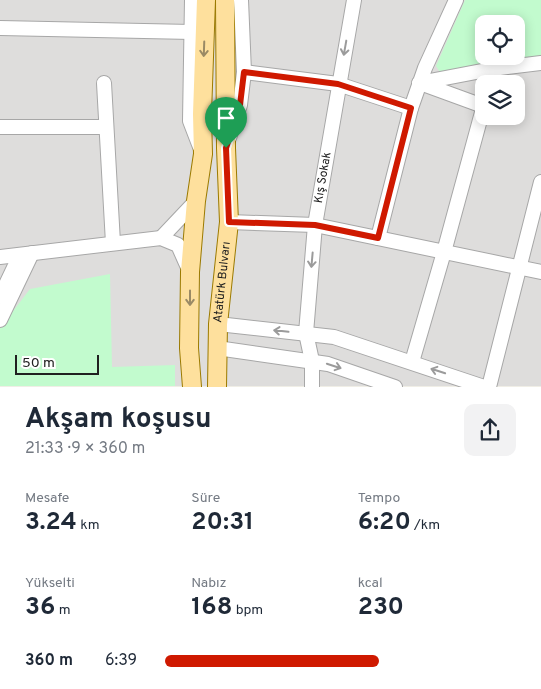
<!DOCTYPE html>
<html lang="tr">
<head>
<meta charset="utf-8">
<style>
  body { margin:0; font-family:Overpass,sans-serif; background:#f2f2f3; color:#1f2937; height:100vh; display:flex; flex-direction:column; font-size:19px; white-space:nowrap }
  * { box-sizing:border-box; margin:0 }
  p { font-size:16px; color:#747a83 }
  .icon { flex:none; width:28px; height:28px; fill:none; stroke:currentColor; stroke-width:2; stroke-linecap:round; stroke-linejoin:round }
  .map { position:relative; height:387px; overflow:hidden }
  .sheet { display:flex; flex-direction:column; background:#fff; flex:1 }
  .sheet>* { flex:none }
  .fabs { position:absolute; left:475px; top:15px; display:grid; gap:10px }
  .fabs a { display:grid; place-items:center; width:50px; height:50px; border-radius:10px; background:#fff; box-shadow:0 2px 12px #0003; font-size:25px }
  .scale { position:absolute; left:15px; bottom:12px; width:84px; box-sizing:border-box; padding-left:5px; border:2px solid #202020; border-top:0; font-size:14px; line-height:18px; white-space:nowrap; color:#202020; -webkit-text-stroke:4px #fff; paint-order:stroke }
  .pin { position:absolute; display:grid; place-items:center; width:42px; height:42px; color:#fff; margin:-51px -21px; border-radius:50% 50% 50% 0; rotate:-45deg; box-shadow:0 0 5px #0007 }
  .pin .icon { rotate:45deg }
  .round { display:grid; place-items:center; flex:none; width:52px; height:52px; border-radius:10px; background:#f2f2f3 }
  .summary { display:flex; align-items:center; justify-content:space-between; height:85px; padding:0 25px }
  h1 { font-size:28px; font-weight:700; line-height:38px }
  .stats { display:grid; grid-template-columns:repeat(3,1fr); gap:8px; height:85px; padding:5px 25px }
  .stats div { display:grid; align-content:center }
  .stats b { font-size:25px; font-weight:700 }
  .stats small { font-size:14px; font-weight:400 }
  .stats p { font-size:14px }
  ul { padding:0 25px; list-style:none; font-size:16px }
  li { display:grid; grid-template-columns:80px 60px 1fr; align-items:center; height:38px }
  li i { height:12px; border-radius:6px; background:#cf1900 }
  .map>svg:first-child { display:block }
  .residential { fill:#dedddc; fill-rule:evenodd }
  .park { fill:#c2fbce; fill-rule:evenodd }
  .lines { fill:none; stroke-linecap:round; stroke-linejoin:round }
  .minor-casing { stroke:#a7a7a7; stroke-width:16 }
  .major-casing { stroke:#9b7a00; stroke-width:20 }
  .minor { stroke:#fff; stroke-width:14 }
  .major { stroke:#fee09d; stroke-width:18 }
  .oneway { stroke:#9b9b9b }
  .oneway2 { stroke:#9a8a65 }
  .route-casing { stroke:#fff; stroke-width:10 }
  .route { stroke:#cf1900; stroke-width:6 }
  .labels { text-anchor:middle; dominant-baseline:central; stroke-width:4; stroke-linejoin:round; paint-order:stroke }
  .street-label { font-size:12px; fill:#202020; stroke:#fff }
</style>
</head>
<body>
<div class="map">
<svg width="541" height="387" viewBox="0 0 541 387">
  <rect width="100%" height="100%" fill="#f0eee6"/>
  <path class="residential" d="M 0,0 L 541,0 L 541,386 L 0,386 ZM 484,24 L 516,24 L 516,56 L 484,56 ZM 484,84 L 516,84 L 516,116 L 484,116 Z"/>
  <path class="park" d="M 465,0 L 541,0 L 541,57 L 440,72 L 436,66 ZM 484,24 L 516,24 L 516,56 L 484,56 Z
    M 110,274 L 112,367 L 175,365 L 175,386 L 0,386 L 0,328 L 30,289 Z"/>
  <g class="lines">
    <g class="minor-casing">
      <g id="minor">
        <path d="M 192,0 L 190,121 L 200,147"/>
        <path d="M 0,28 L 192,32"/>
        <path d="M 492,69 L 541,63"/>
        <path d="M 244,72 L 338,84 L 411,108"/>
        <path d="M 104,83 L 113,243"/>
        <path d="M 419,83 L 492,69 L 488,84"/>
        <path d="M 420,83 L 483,106"/>
        <path d="M 0,127 L 106,127"/>
        <path d="M 229,138 L 240,105 L 244,72 L 241,0"/>
        <path d="M 229,222 L 315,225 L 541,272"/>
        <path d="M 161,238 L 196,201"/>
        <path d="M 378,238 L 411,108 L 425,68 L 456,0"/>
        <path d="M 0,257 L 161,238 L 178,245 L 190,272"/>
        <path d="M 0,297 L 20,255"/>
        <path d="M 0,320 L 32,253"/>
        <path d="M 218,324 L 334,337 L 484,387"/>
        <path d="M 217,348 L 328,364 L 395,387"/>
        <path d="M 412,362 L 444,252 L 484,105"/>
        <path id="s1" d="M 312,387 L 312,361 L 306,333 L 315,225 L 354,0"/>
        <path d="M 489,387 L 541,182"/>
      </g>
    </g>
    <g class="major-casing">
      <g id="major">
        <path d="M 192,387 L 189,348 L 190,272 L 196,201 L 203,154 L 202,114 L 206,0"/>
        <path id="s2" d="M 217,387 L 218,324 L 229,222 L 226,148 L 225,0"/>
      </g>
    </g>
    <use href="#minor" class="minor"/>
    <use href="#major" class="major"/>
  </g>
  <defs><path id="oneway-shaft" d="M-6 0H5M1.5-3L5.5 0L1.5 3" fill="none" stroke-width="1.6" stroke-linecap="round" stroke-linejoin="round" transform="scale(1.25)"/></defs>
  <g class="oneway">
    <use href="#oneway-shaft" transform="translate(345 48) rotate(100)"/>
    <use href="#oneway-shaft" transform="translate(312 260) rotate(95)"/>
    <use href="#oneway-shaft" transform="translate(281 331) rotate(-174)"/>
    <use href="#oneway-shaft" transform="translate(334 366) rotate(18)"/>
    <use href="#oneway-shaft" transform="translate(438 371) rotate(-162)"/>
  </g>
  <g class="oneway2">
    <use href="#oneway-shaft" transform="translate(204 49) rotate(92)"/>
    <use href="#oneway-shaft" transform="translate(190 298) rotate(90)"/>
  </g>
  <g class="lines">
    <g class="route-casing">
      <path id="route" d="M 244,72 L 338,84 L 411,108 L 378,238 L 315,225 L 229,222 L 226,148 L 240,105 Z"/>
    </g>
    <use href="#route" class="route"/>
  </g>
  <g class="labels">
    <g class="street-label">
      <text stroke="none"><textPath href="#s1" startOffset="211">Kış Sokak</textPath></text>
      <text stroke="none"><textPath href="#s2" startOffset="105">Atatürk Bulvarı</textPath></text>
    </g>
  </g>
</svg>
<div class="fabs">
<a><svg class="icon" aria-label="locate" viewBox="0 0 24 24"><circle cx="12" cy="12" r="6"/><path d="M12 2v4M12 18v4M2 12h4M18 12h4"/></svg></a>
<a><svg class="icon" aria-label="layers" viewBox="0 0 24 24"><path d="M12 4l9 5-9 5-9-5zM3 14l9 5 9-5"/></svg></a>
</div>
<div class="scale">50 m</div>
<div class="pin" style="left:226px;top:148px;background:#1e9e55"><svg class="icon" aria-label="arrive" viewBox="0 0 24 24"><path d="M6 21V4h12l-3 4 3 4H6"/></svg></div>
</div>
<section class="sheet">
<div class="summary"><div><h1>Akşam koşusu</h1><p>21:33 · 9 × 360 m</p></div><a class="round"><svg class="icon" aria-label="share" viewBox="0 0 24 24"><path d="M12 15V3M7 8l5-5 5 5M5 13v7h14v-7"/></svg></a></div>
<div class="stats">
<div><p>Mesafe</p><b>3.24<small> km</small></b></div>
<div><p>Süre</p><b>20:31</b></div>
<div><p>Tempo</p><b>6:20<small> /km</small></b></div>
</div>
<div class="stats">
<div><p>Yükselti</p><b>36<small> m</small></b></div>
<div><p>Nabız</p><b>168<small> bpm</small></b></div>
<div><p>kcal</p><b>230</b></div>
</div>
<ul>
<li><b>360 m</b>6:39<i style="width:61%"></i></li>
</ul>
</section>
</body>
</html>
